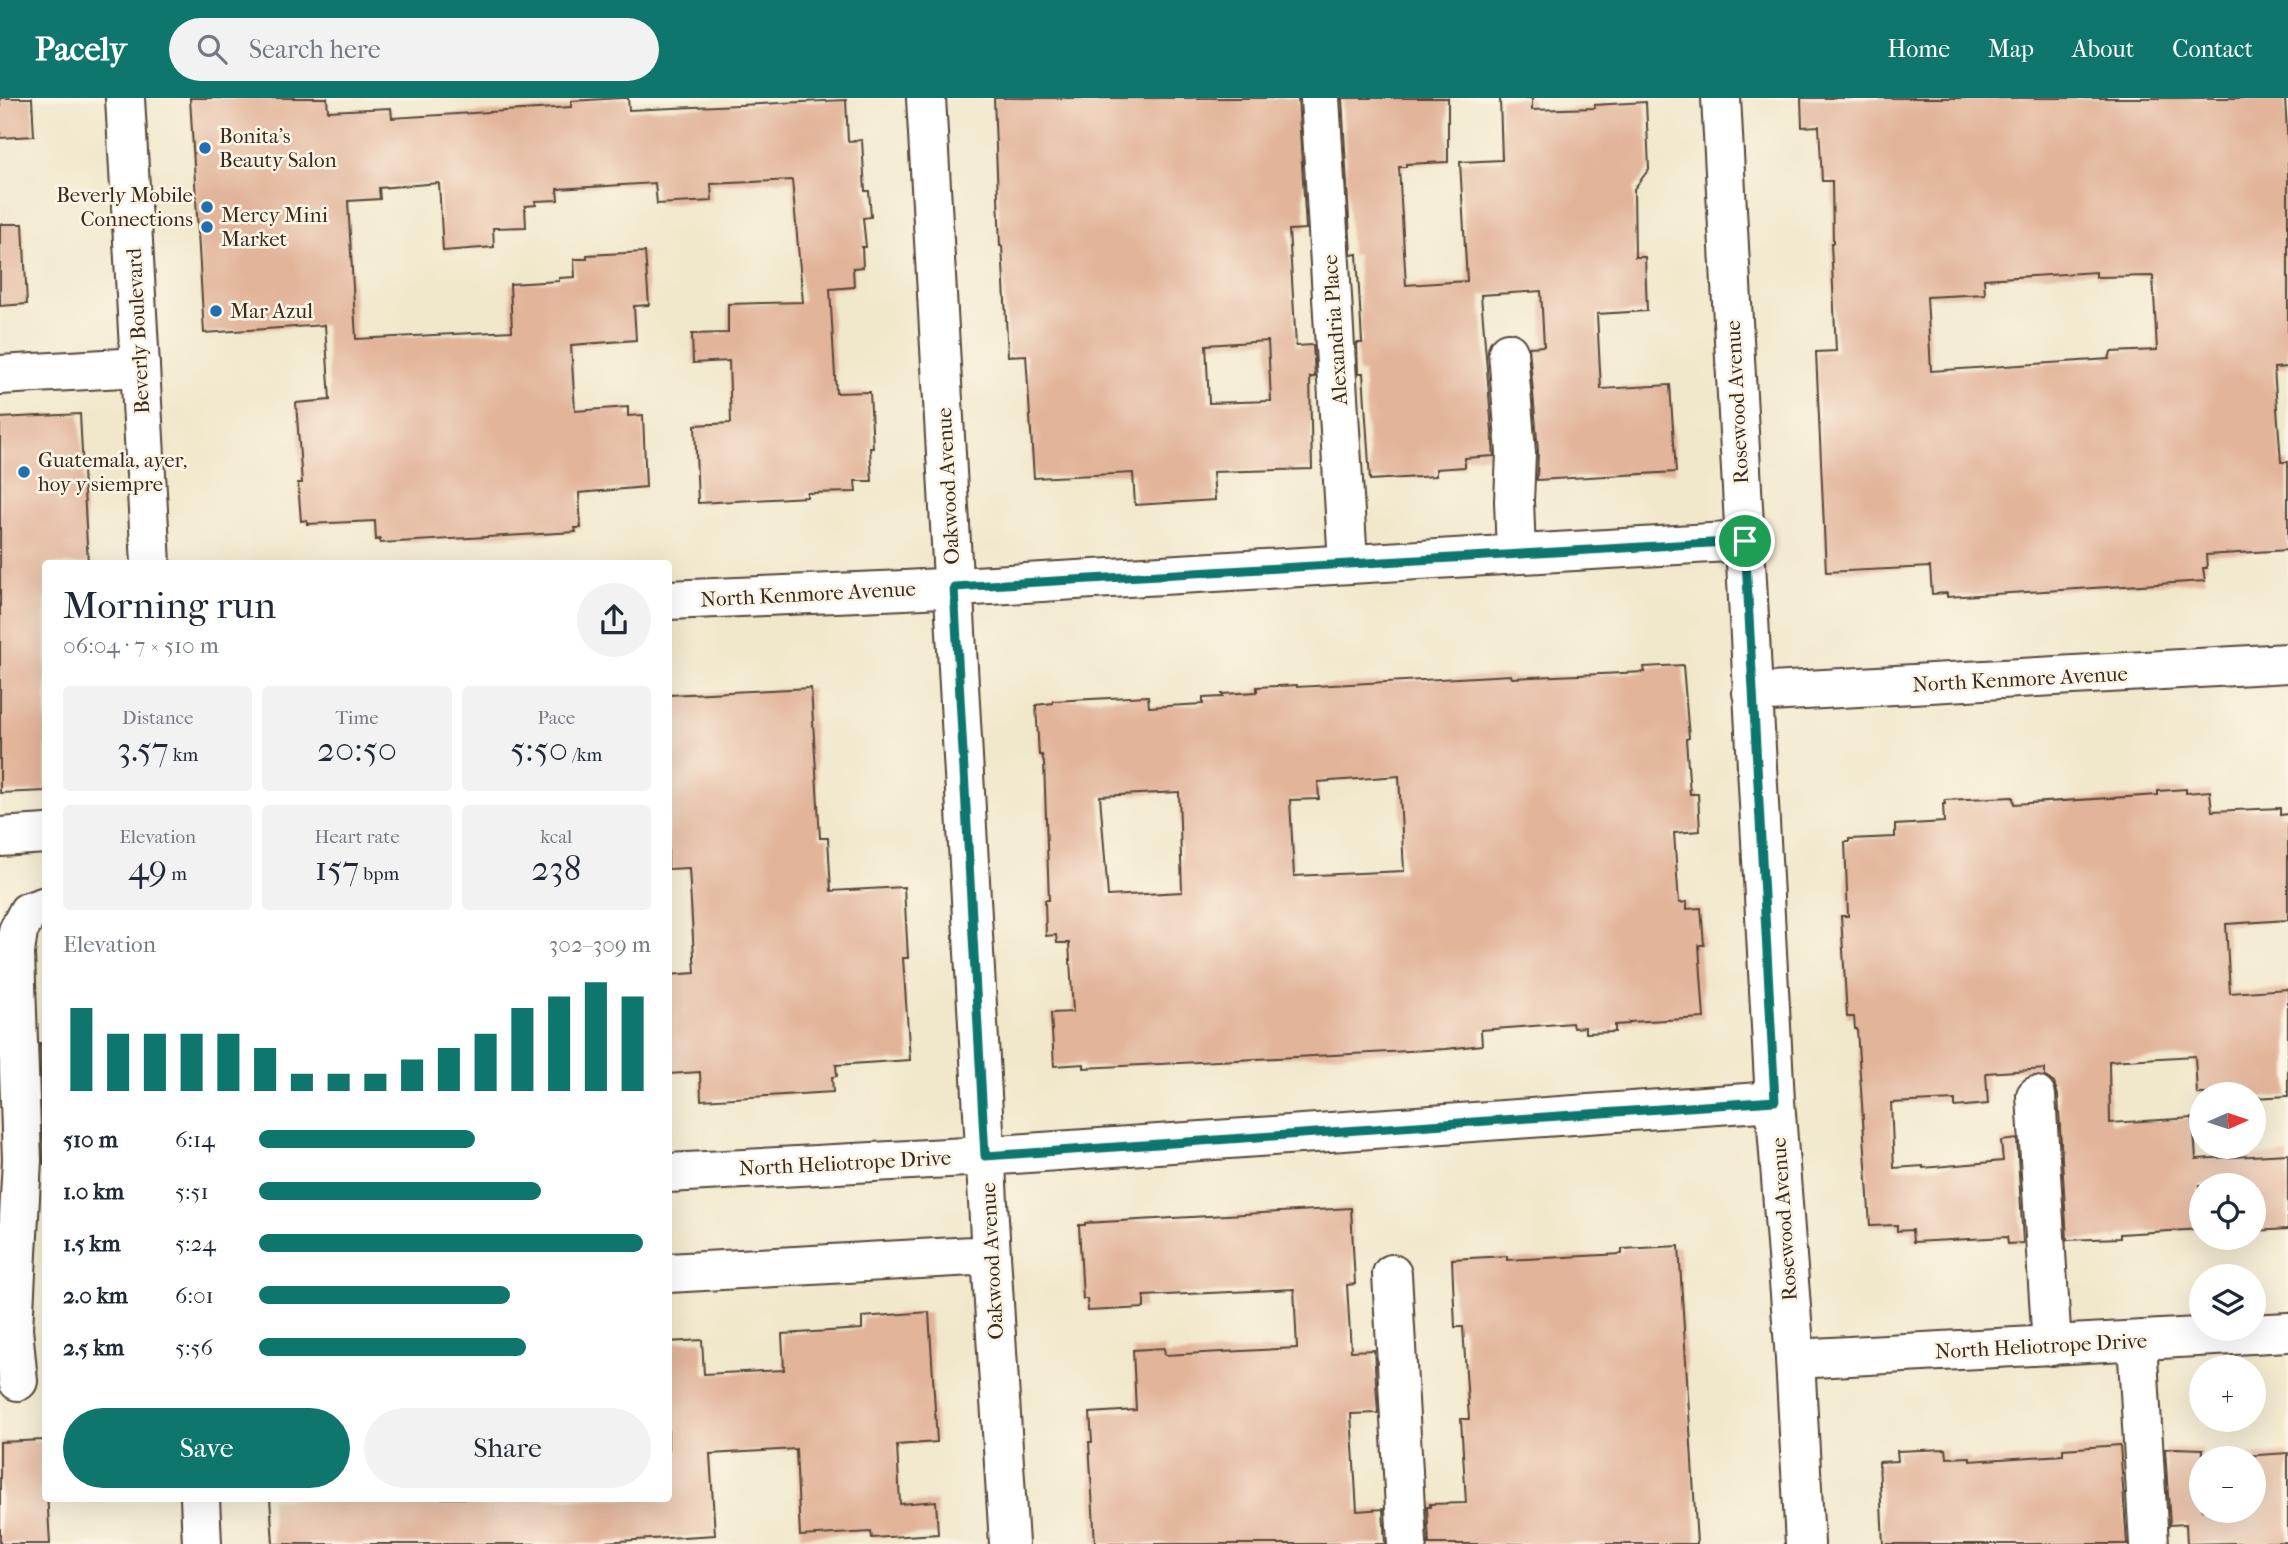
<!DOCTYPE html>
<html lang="en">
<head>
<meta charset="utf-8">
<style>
  body { margin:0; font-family:"IM FELL French Canon",serif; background:#f2f2f3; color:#1f2937; height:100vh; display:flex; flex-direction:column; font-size:26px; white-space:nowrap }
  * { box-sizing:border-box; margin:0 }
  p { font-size:23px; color:#747a83 }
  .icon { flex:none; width:38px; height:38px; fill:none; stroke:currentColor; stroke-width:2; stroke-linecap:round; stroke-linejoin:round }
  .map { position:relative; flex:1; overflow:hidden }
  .side { position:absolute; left:42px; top:462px; width:630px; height:942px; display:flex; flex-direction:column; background:#fff; border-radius:7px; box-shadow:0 7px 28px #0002 }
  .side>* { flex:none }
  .needle { width:46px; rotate:87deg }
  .tools { position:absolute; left:2189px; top:984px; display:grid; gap:14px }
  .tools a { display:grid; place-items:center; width:77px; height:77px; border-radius:50%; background:#fff; box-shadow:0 7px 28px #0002; font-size:35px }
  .pin { position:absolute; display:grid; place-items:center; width:60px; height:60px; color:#fff; margin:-30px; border:4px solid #fff; border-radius:50%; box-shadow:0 2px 7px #0007 }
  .round { display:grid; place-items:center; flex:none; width:74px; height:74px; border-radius:37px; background:#f2f2f3 }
  .overview { display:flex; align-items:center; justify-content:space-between; height:119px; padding:0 21px }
  h1 { font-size:38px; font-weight:600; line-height:52px }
  .stats { display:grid; grid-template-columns:repeat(3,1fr); gap:10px; height:119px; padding:7px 21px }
  .stats div { display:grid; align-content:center; border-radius:7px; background:#f2f2f3; text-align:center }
  .stats b { font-size:35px; font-weight:600 }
  .stats small { font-size:19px; font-weight:400 }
  .stats p { font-size:19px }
  .chart { height:196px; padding:14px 21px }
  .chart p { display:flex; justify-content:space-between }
  .chart svg { width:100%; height:126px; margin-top:7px; stroke:#0f766e; stroke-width:6 }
  .action { display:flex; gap:14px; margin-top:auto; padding:14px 21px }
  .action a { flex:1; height:80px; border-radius:42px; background:#0f766e; color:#fff; font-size:28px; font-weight:600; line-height:80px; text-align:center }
  .action a+a { background:#f2f2f3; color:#1f2937 }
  ul { padding:0 21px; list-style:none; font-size:23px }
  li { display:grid; grid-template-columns:112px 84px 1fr; align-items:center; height:52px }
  li i { height:18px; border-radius:9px; background:#0f766e }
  header { display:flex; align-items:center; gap:42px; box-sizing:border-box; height:98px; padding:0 35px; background:#0f766e; color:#fff }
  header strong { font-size:33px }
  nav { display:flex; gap:38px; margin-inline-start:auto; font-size:24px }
  .search { width:490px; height:63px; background:#f2f2f3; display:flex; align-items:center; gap:18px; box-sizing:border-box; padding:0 24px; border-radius:38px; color:#747a83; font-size:26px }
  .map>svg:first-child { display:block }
  .building { fill:#e2b49a; fill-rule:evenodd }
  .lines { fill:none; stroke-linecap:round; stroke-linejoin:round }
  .minor-casing { stroke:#564638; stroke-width:42 }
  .major-casing { stroke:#564638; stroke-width:42 }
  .minor { stroke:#fff; stroke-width:38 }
  .major { stroke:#fff; stroke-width:38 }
  .route-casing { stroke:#fff; stroke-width:14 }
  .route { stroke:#0f766e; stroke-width:9 }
  .poi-dot { fill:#1f6fb2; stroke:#fcf5e5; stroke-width:2.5 }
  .labels { text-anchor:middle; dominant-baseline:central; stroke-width:5; stroke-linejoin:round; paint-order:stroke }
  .poi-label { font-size:21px; fill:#3b2a1e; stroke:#fcf5e5; text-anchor:start }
  .street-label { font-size:21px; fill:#3b2a1e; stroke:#fcf5e5 }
</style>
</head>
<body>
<header>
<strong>Pacely</strong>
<div class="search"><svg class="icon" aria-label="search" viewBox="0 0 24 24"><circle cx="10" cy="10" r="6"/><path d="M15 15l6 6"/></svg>Search here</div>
<nav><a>Home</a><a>Map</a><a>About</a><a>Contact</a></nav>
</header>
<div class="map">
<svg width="2288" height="1446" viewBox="0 0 2288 1446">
  <rect width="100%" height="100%" fill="#fcf5e5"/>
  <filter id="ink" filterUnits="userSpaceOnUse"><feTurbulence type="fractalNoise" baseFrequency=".0143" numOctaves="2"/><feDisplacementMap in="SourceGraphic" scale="14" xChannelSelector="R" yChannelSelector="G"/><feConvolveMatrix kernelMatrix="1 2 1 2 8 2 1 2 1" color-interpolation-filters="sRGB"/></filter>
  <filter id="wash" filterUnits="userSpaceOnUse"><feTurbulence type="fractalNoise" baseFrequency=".00686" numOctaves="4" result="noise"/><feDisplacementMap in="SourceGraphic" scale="28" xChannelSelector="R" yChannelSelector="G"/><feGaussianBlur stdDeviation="1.57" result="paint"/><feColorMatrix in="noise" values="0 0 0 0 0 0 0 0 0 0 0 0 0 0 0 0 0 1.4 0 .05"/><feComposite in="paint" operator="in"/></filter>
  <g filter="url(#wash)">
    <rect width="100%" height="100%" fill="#f1e8cc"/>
    <g id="blocks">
      <path class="building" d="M 0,0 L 32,0 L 34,38 L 0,40 Z
        M 190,0 L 327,0 L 328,13 L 391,10 L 392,20 L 571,9 L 571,3 L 621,0 L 628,0 L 629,12 L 846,2 L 848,43 L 862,42 L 865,93 L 869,93 L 871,119 L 863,120 L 866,149 L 862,149 L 863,169 L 853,170 L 854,189 L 830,191 L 836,295 L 870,294 L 873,350 L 870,350 L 872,383 L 855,383 L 856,394 L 807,395 L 807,399 L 698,405 L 695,327 L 731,325 L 729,263 L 693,265 L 692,236 L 728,235 L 728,206 L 803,204 L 792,82 L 711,86 L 712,103 L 657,106 L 655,85 L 557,91 L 558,102 L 535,103 L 536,107 L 525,108 L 526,129 L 493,130 L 494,149 L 443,153 L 439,85 L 379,90 L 380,101 L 348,103 L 356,241 L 512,233 L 510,186 L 559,183 L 559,180 L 575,179 L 574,161 L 587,161 L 587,157 L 645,154 L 649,207 L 634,208 L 636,242 L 571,247 L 575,313 L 628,309 L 628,318 L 643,317 L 646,389 L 579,395 L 581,430 L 575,430 L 576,434 L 380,445 L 380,441 L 376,442 L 375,423 L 307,426 L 307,422 L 301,423 L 298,385 L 302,385 L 296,305 L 330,302 L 325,227 L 204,235 Z
        M 994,0 L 1298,0 L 1306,131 L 1289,132 L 1296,248 L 1313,247 L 1315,279 L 1310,279 L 1312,371 L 1213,374 L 1215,402 L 1135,407 L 1133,375 L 1034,380 L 1026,257 L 1008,258 L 1002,148 L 1000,148 ZM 1268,243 L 1271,303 L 1209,305 L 1206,247 Z
        M 1342,0 L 1448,0 L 1448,64 L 1406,66 L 1406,69 L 1399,69 L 1406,187 L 1467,183 L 1460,64 L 1502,62 L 1500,0 L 1532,0 L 1532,12 L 1595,10 L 1594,7 L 1646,4 L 1649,71 L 1634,91 L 1635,159 L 1645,159 L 1647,213 L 1597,216 L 1601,291 L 1670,287 L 1676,374 L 1537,382 L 1538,353 L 1529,249 L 1544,248 L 1541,193 L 1481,197 L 1494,358 L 1465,360 L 1465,369 L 1436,371 L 1436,378 L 1370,382 L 1363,275 L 1358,275 L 1357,245 L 1362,245 L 1357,156 L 1351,157 Z
        M 1801,0 L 2285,0 L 2288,49 L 2288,269 L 2274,270 L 2281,364 L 2288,364 L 2288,452 L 2206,457 L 2207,470 L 2203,470 L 2205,483 L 1947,499 L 1947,495 L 1932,496 L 1930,469 L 1826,474 L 1816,254 L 1836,253 L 1831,145 L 1833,145 L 1832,83 L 1822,83 L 1819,28 L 1802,29 ZM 2096,174 L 2096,179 L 2153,178 L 2157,252 L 2111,254 L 2109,261 L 1931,273 L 1927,199 L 1985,196 L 1984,181 Z
        M 0,126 L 23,126 L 27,206 L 0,208 Z
        M 80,316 L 88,466 L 46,466 L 46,693 L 0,695 L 0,320 Z
        M 1683,567 L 1689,640 L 1686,641 L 1690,696 L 1698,696 L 1700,733 L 1674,735 L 1679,805 L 1687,804 L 1687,811 L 1701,810 L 1704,847 L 1699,847 L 1704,920 L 1629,924 L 1629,926 L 1615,927 L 1615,934 L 1585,935 L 1585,929 L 1573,930 L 1572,925 L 1481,932 L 1482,947 L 1446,951 L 1084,970 L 1084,966 L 1054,968 L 1051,915 L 1073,914 L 1069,845 L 1057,845 L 1056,837 L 1046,838 L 1045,802 L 1049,802 L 1044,665 L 1042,657 L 1039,657 L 1036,607 L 1053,605 L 1053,603 L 1148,598 L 1149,609 L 1203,606 L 1203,600 L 1223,599 L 1222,596 L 1257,594 L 1257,589 L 1297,587 L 1297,589 L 1511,577 L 1512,580 L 1645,574 L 1644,569 ZM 1399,678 L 1404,773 L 1294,778 L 1290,702 L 1319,701 L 1318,684 ZM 1179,694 L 1182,794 L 1108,798 L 1100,698 Z
        M 811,590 L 820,740 L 828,740 L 831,793 L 904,789 L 908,860 L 903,860 L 910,962 L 836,967 L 837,978 L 832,979 L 833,994 L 701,1002 L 700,974 L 668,976 L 668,877 L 695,875 L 689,770 L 668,771 L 668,597 Z
        M 2186,691 L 2186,695 L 2210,693 L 2212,713 L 2280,710 L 2280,717 L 2288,716 L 2288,822 L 2226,826 L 2230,895 L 2288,891 L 2288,998 L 2254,1000 L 2254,996 L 2197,996 L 2195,958 L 2109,963 L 2110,1025 L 2193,1020 L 2196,1061 L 2288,1056 L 2288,1131 L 2254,1133 L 2254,1087 L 2199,1087 L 2202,1131 L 2120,1136 L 2120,1140 L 2067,1142 L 2058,997 L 2054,985 L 2045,978 L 2045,971 L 1986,975 L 1988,1006 L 1955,1009 L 1955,1002 L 1891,1005 L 1894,1070 L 1923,1068 L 1923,1070 L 2003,1063 L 2001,1043 L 2017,1041 L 2023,1145 L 2008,1146 L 2007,1139 L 1913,1144 L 1912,1132 L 1897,1133 L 1897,1127 L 1870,1128 L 1857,931 L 1855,931 L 1854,919 L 1847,919 L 1841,818 L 1848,818 L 1845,744 L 1849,744 L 1849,741 L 1895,739 L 1895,727 L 1944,724 L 1943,706 L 1945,706 L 1945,702 L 2013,699 L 2014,706 L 2158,697 L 2158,693 Z
        M 40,945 L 46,945 L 46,1066 L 44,1066 Z
        M 1351,1110 L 1355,1186 L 1347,1187 L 1351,1253 L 1374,1252 L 1378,1315 L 1351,1316 L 1357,1413 L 1383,1411 L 1385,1446 L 1095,1446 L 1089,1344 L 1092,1344 L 1090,1315 L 1136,1312 L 1133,1252 L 1164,1250 L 1165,1257 L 1297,1250 L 1294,1191 L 1144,1198 L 1144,1210 L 1088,1213 L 1087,1201 L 1083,1201 L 1079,1127 L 1085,1127 L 1085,1125 Z
        M 1679,1148 L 1697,1446 L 1429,1446 L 1427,1409 L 1430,1409 L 1430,1406 L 1466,1405 L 1461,1321 L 1469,1321 L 1463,1229 L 1455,1229 L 1452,1161 L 1507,1158 L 1507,1162 L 1622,1156 L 1622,1151 Z
        M 929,1214 L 937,1344 L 897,1347 L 900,1406 L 936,1403 L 938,1436 L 872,1440 L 871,1434 L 800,1438 L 796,1351 L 710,1356 L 715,1437 L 604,1444 L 604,1446 L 273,1446 L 270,1400 L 668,1400 L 668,1244 L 702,1242 L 704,1276 L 784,1272 L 782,1236 L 862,1231 L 862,1219 Z
        M 44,1342 L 50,1446 L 0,1446 L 0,1344 Z
        M 2120,1347 L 2127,1446 L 1883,1446 L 1879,1364 L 1898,1363 L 1897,1353 L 1946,1351 L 1947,1360 L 1970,1359 L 1970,1363 L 2063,1357 L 2063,1351 Z
        M 2176,1350 L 2203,1351 L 2202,1412 L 2254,1412 L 2254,1360 L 2212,1360 L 2288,1355 L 2288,1444 L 2187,1446 L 2186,1426 L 2170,1427 L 2165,1351 Z"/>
    </g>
  </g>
  <g filter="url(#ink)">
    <use href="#blocks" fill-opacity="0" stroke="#564638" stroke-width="2"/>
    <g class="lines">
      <g class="minor-casing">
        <path id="minor" d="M 926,0 L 991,1157 L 1009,1446
          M 1320,0 L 1348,465
          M 1721,0 L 1775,1003 L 1795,1261 L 1805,1446
          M 1508,254 L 1516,355 L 1514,403 L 1516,455
          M 0,277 L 140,269
          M 668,502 L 905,492 L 1745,443
          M 1752,595 L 2288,565
          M 0,739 L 46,736
          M 2036,998 L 2052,1248
          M 668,1075 L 985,1058 L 1775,1003
          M 668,1175 L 991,1157
          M 1392,1176 L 1407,1446
          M 2137,1243 L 2149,1446
          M 1795,1261 L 2288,1234
          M 18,1283 L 13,1231 L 22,1062 L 15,855 L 18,833 L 28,814 L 46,808"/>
      </g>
      <g class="major-casing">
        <path id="major" d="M 125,0 L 151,466
          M 200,1400 L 202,1446"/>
      </g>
      <use href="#minor" class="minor"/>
      <use href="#major" class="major"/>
    </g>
  </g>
  <g class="lines" filter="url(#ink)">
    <g class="route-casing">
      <path id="route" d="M 1745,443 L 1775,1003 L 985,1058 L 954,489 Z"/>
    </g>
    <use href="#route" class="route"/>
  </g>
  <g class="poi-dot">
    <circle cx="205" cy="50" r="7"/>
    <circle cx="207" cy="109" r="7"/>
    <circle cx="207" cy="129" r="7"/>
    <circle cx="216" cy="213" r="7"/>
    <circle cx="24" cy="374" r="7"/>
  </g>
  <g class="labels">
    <g class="poi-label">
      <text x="219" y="38">Bonita's<tspan x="219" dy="24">Beauty Salon</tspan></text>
      <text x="193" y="97" text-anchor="end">Beverly Mobile<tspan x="193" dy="24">Connections</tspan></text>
      <text x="221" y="117">Mercy Mini<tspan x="221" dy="24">Market</tspan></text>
      <text x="230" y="213">Mar Azul</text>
      <text x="38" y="362">Guatemala, ayer,<tspan x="38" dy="24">hoy y siempre</tspan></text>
    </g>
    <g class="street-label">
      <text transform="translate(1335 232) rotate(-94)">Alexandria Place</text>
      <text transform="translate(138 233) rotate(-93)">Beverly Boulevard</text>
      <text transform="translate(1737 304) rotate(-93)">Rosewood Avenue</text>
      <text transform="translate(948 388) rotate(-93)">Oakwood Avenue</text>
      <text transform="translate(808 496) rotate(-3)">North Kenmore Avenue</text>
      <text transform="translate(2020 581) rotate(-3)">North Kenmore Avenue</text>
      <text transform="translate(845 1065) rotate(-3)">North Heliotrope Drive</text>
      <text transform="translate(1784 1121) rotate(-94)">Rosewood Avenue</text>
      <text transform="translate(992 1163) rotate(-93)">Oakwood Avenue</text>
      <text transform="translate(2041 1248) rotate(-3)">North Heliotrope Drive</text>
    </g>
  </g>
</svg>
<div class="tools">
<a><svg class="needle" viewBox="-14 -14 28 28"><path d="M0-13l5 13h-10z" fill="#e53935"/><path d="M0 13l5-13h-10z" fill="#747a83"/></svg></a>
<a><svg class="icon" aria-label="locate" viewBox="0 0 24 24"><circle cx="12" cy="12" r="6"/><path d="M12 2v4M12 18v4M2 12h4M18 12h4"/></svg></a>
<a><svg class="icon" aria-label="layers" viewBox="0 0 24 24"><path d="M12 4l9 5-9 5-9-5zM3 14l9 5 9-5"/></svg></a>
<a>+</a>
<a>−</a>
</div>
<div class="pin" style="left:1745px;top:443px;background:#1e9e55"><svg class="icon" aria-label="arrive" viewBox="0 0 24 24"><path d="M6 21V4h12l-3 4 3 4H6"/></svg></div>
<section class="side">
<div class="overview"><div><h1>Morning run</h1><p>06:04 · 7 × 510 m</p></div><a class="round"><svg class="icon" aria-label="share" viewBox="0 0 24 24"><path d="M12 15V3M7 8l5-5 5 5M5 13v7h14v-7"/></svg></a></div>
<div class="stats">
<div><p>Distance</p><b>3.57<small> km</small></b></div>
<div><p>Time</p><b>20:50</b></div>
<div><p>Pace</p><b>5:50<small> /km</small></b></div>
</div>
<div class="stats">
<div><p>Elevation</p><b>49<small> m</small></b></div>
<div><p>Heart rate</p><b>157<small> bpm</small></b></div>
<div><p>kcal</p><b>238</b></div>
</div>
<div class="chart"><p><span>Elevation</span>302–309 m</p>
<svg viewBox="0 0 160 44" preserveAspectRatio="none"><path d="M5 44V15M15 44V24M25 44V24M35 44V24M45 44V24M55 44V29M65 44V38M75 44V38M85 44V38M95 44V33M105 44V29M115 44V24M125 44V15M135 44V11M145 44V6M155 44V11"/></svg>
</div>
<ul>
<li><b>510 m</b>6:14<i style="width:55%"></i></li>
<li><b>1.0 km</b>5:51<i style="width:72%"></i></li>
<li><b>1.5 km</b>5:24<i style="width:98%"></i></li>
<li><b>2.0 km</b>6:01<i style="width:64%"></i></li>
<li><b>2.5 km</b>5:56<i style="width:68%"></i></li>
</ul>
<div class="action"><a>Save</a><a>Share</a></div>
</section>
</div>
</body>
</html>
